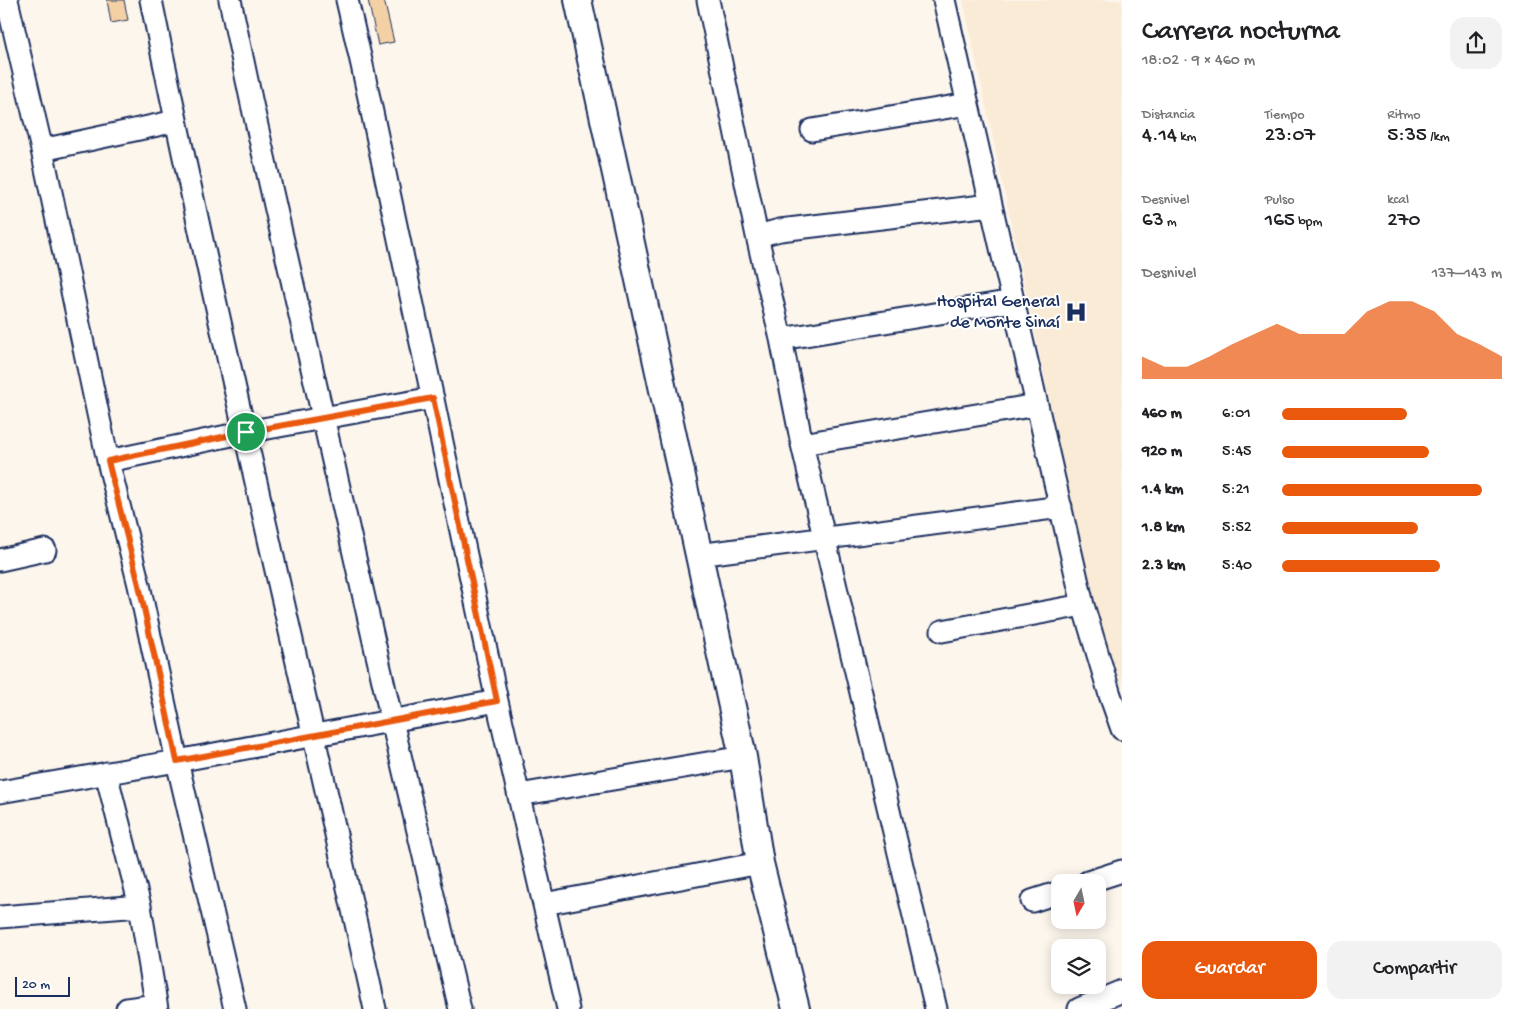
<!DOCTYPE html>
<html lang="es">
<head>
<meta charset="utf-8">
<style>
  body { margin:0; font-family:"Gochi Hand",sans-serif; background:#f2f2f2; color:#202124; height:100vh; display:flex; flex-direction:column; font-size:19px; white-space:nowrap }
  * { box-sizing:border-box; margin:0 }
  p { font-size:16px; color:#757577 }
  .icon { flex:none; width:28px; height:28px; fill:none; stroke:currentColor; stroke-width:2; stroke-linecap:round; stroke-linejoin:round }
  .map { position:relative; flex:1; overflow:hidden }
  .side { display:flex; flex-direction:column; background:#fff; width:400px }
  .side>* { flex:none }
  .needle { width:32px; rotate:189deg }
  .controls { position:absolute; left:1051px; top:874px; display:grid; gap:10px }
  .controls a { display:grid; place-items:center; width:55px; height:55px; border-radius:10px; background:#fff; box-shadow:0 2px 12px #0003; font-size:25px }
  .scale { position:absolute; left:15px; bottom:12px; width:55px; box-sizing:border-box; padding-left:5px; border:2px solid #1b2f5e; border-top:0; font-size:14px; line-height:18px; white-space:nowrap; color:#1b2f5e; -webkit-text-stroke:4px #fff; paint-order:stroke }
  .pin { position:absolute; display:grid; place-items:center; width:42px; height:42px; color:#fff; margin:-21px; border:2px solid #fff; border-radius:50%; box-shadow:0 1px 5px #0007 }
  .round { display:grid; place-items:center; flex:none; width:52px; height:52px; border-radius:15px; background:#f2f2f2 }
  .head { display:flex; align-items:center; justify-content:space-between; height:85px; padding:0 20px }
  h1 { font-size:28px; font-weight:600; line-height:38px }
  .stats { display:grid; grid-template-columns:repeat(3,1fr); gap:8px; height:85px; padding:5px 20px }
  .stats div { display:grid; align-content:center }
  .stats b { font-size:21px; font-weight:600 }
  .stats small { font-size:14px; font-weight:400 }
  .stats p { font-size:14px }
  .chart { height:140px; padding:10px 20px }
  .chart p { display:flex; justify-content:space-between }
  .chart svg { width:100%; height:90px; margin-top:5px; fill:#ea580c; opacity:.7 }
  .action { display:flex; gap:10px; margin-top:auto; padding:10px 20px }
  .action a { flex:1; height:58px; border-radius:15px; background:#ea580c; color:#fff; font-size:20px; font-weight:600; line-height:58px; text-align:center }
  .action a+a { background:#f2f2f2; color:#202124 }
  ul { padding:0 20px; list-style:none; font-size:16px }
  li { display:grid; grid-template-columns:80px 60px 1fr; align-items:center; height:38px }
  li i { height:12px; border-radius:6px; background:#ea580c }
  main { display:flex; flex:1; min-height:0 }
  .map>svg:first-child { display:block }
  .built { fill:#faebd7 }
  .building { fill:#f4d1a5; stroke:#1b2f5e }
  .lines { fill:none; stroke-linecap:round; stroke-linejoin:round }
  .minor-casing { stroke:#1b2f5e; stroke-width:25 }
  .tertiary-casing { stroke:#1b2f5e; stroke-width:30 }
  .minor { stroke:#fff; stroke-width:21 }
  .tertiary { stroke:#fff; stroke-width:26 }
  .route-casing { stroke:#fff; stroke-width:10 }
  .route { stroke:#ea580c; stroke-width:6 }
  .labels { text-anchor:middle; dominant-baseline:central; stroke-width:4; stroke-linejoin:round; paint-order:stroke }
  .poi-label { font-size:18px; fill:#1b2f5e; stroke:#fff; text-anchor:end }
</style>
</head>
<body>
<main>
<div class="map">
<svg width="1122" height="1009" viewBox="0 0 1122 1009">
  <rect width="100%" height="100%" fill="#fdf6ed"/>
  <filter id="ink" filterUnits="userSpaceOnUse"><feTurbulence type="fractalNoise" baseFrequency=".02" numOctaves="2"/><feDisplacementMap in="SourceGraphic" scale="10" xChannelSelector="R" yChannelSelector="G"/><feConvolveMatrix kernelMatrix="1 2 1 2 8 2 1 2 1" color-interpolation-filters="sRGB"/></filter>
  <g filter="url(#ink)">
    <path class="built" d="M 963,0 L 1122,0 L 1122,689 L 1109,661 L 1098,625 Z"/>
    <path class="building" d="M 107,0 L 124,0 L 128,20 L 111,23 Z
      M 368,0 L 384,0 L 394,42 L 378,45 Z"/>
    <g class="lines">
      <g class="minor-casing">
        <path id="minor" d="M 7,0 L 42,150 L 108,461 L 139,585 L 177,761 L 235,1009
          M 151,0 C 220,337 301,673 375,1009
          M 230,0 L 252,104 L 392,721 L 460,1009
          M 347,0 L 362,65 L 497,701 L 568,1009
          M 708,0 L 757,236 L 781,339 L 802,444 L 936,1009
          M 944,0 L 1083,605 L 1110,695 L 1122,729
          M 812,130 L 968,104
          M 42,150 L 176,121
          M 757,236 L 780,230 L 991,205
          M 781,339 L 1013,301
          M 802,444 L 1037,405
          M 108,461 L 246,432 L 433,398
          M 698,555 L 1061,507
          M 0,560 L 45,550
          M 942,631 L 1083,605
          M 106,773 L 140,906 L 157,1009
          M 0,792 L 177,761 L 497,701
          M 519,795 L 743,757
          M 1088,882 L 1122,871
          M 1032,901 L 1060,892
          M 544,904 L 760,863
          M 0,917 L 140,906
          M 127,1009 L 156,1005
          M 1079,1009 L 1122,991"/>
      </g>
      <g class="tertiary-casing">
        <path id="tertiary" d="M 578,0 L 743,757 L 760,863 L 796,1009"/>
      </g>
      <use href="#minor" class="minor"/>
      <use href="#tertiary" class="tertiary"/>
    </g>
  </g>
  <g class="lines" filter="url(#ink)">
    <g class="route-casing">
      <path id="route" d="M 433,398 L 497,701 L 177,761 L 139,585 L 108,461 L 246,432 Z"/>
    </g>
    <use href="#route" class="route"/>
  </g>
  <defs>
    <g id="hospital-bare" transform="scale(1.725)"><path d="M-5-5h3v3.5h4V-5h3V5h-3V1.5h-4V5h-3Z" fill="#1b2f5e" stroke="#fff" stroke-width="2.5" paint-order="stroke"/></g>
  </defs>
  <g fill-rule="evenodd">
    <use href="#hospital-bare" x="1076" y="312"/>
  </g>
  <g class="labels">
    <g class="poi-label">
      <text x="1060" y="302">Hospital General<tspan x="1060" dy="21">de Monte Sinaí</tspan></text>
    </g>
  </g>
</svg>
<div class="controls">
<a><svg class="needle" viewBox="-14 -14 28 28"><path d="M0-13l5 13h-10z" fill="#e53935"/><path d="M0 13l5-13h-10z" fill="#757577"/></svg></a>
<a><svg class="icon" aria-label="layers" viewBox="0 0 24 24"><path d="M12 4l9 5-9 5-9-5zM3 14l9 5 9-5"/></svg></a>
</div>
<div class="scale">20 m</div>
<div class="pin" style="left:246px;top:432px;background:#1e9e55"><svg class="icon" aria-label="arrive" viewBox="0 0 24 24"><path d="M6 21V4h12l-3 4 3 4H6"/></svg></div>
</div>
<section class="side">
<div class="head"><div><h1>Carrera nocturna</h1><p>18:02 · 9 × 460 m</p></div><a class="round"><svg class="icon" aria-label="share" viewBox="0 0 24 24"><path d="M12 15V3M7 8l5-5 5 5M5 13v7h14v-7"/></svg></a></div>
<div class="stats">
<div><p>Distancia</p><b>4.14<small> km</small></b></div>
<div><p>Tiempo</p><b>23:07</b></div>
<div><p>Ritmo</p><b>5:35<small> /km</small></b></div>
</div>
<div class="stats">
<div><p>Desnivel</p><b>63<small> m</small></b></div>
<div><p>Pulso</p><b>165<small> bpm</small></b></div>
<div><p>kcal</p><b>270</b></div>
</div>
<div class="chart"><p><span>Desnivel</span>137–143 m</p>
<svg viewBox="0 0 160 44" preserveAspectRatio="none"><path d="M0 44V33L10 38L20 38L30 33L40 27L50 22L60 17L70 22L80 22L90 22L100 11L110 6L120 6L130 11L140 22L150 27L160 33V44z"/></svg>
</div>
<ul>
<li><b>460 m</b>6:01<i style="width:57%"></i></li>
<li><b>920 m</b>5:45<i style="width:67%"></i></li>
<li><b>1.4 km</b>5:21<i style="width:91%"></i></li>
<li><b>1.8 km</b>5:52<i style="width:62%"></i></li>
<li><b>2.3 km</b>5:40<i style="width:72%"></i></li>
</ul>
<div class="action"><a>Guardar</a><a>Compartir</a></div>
</section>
</main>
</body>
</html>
